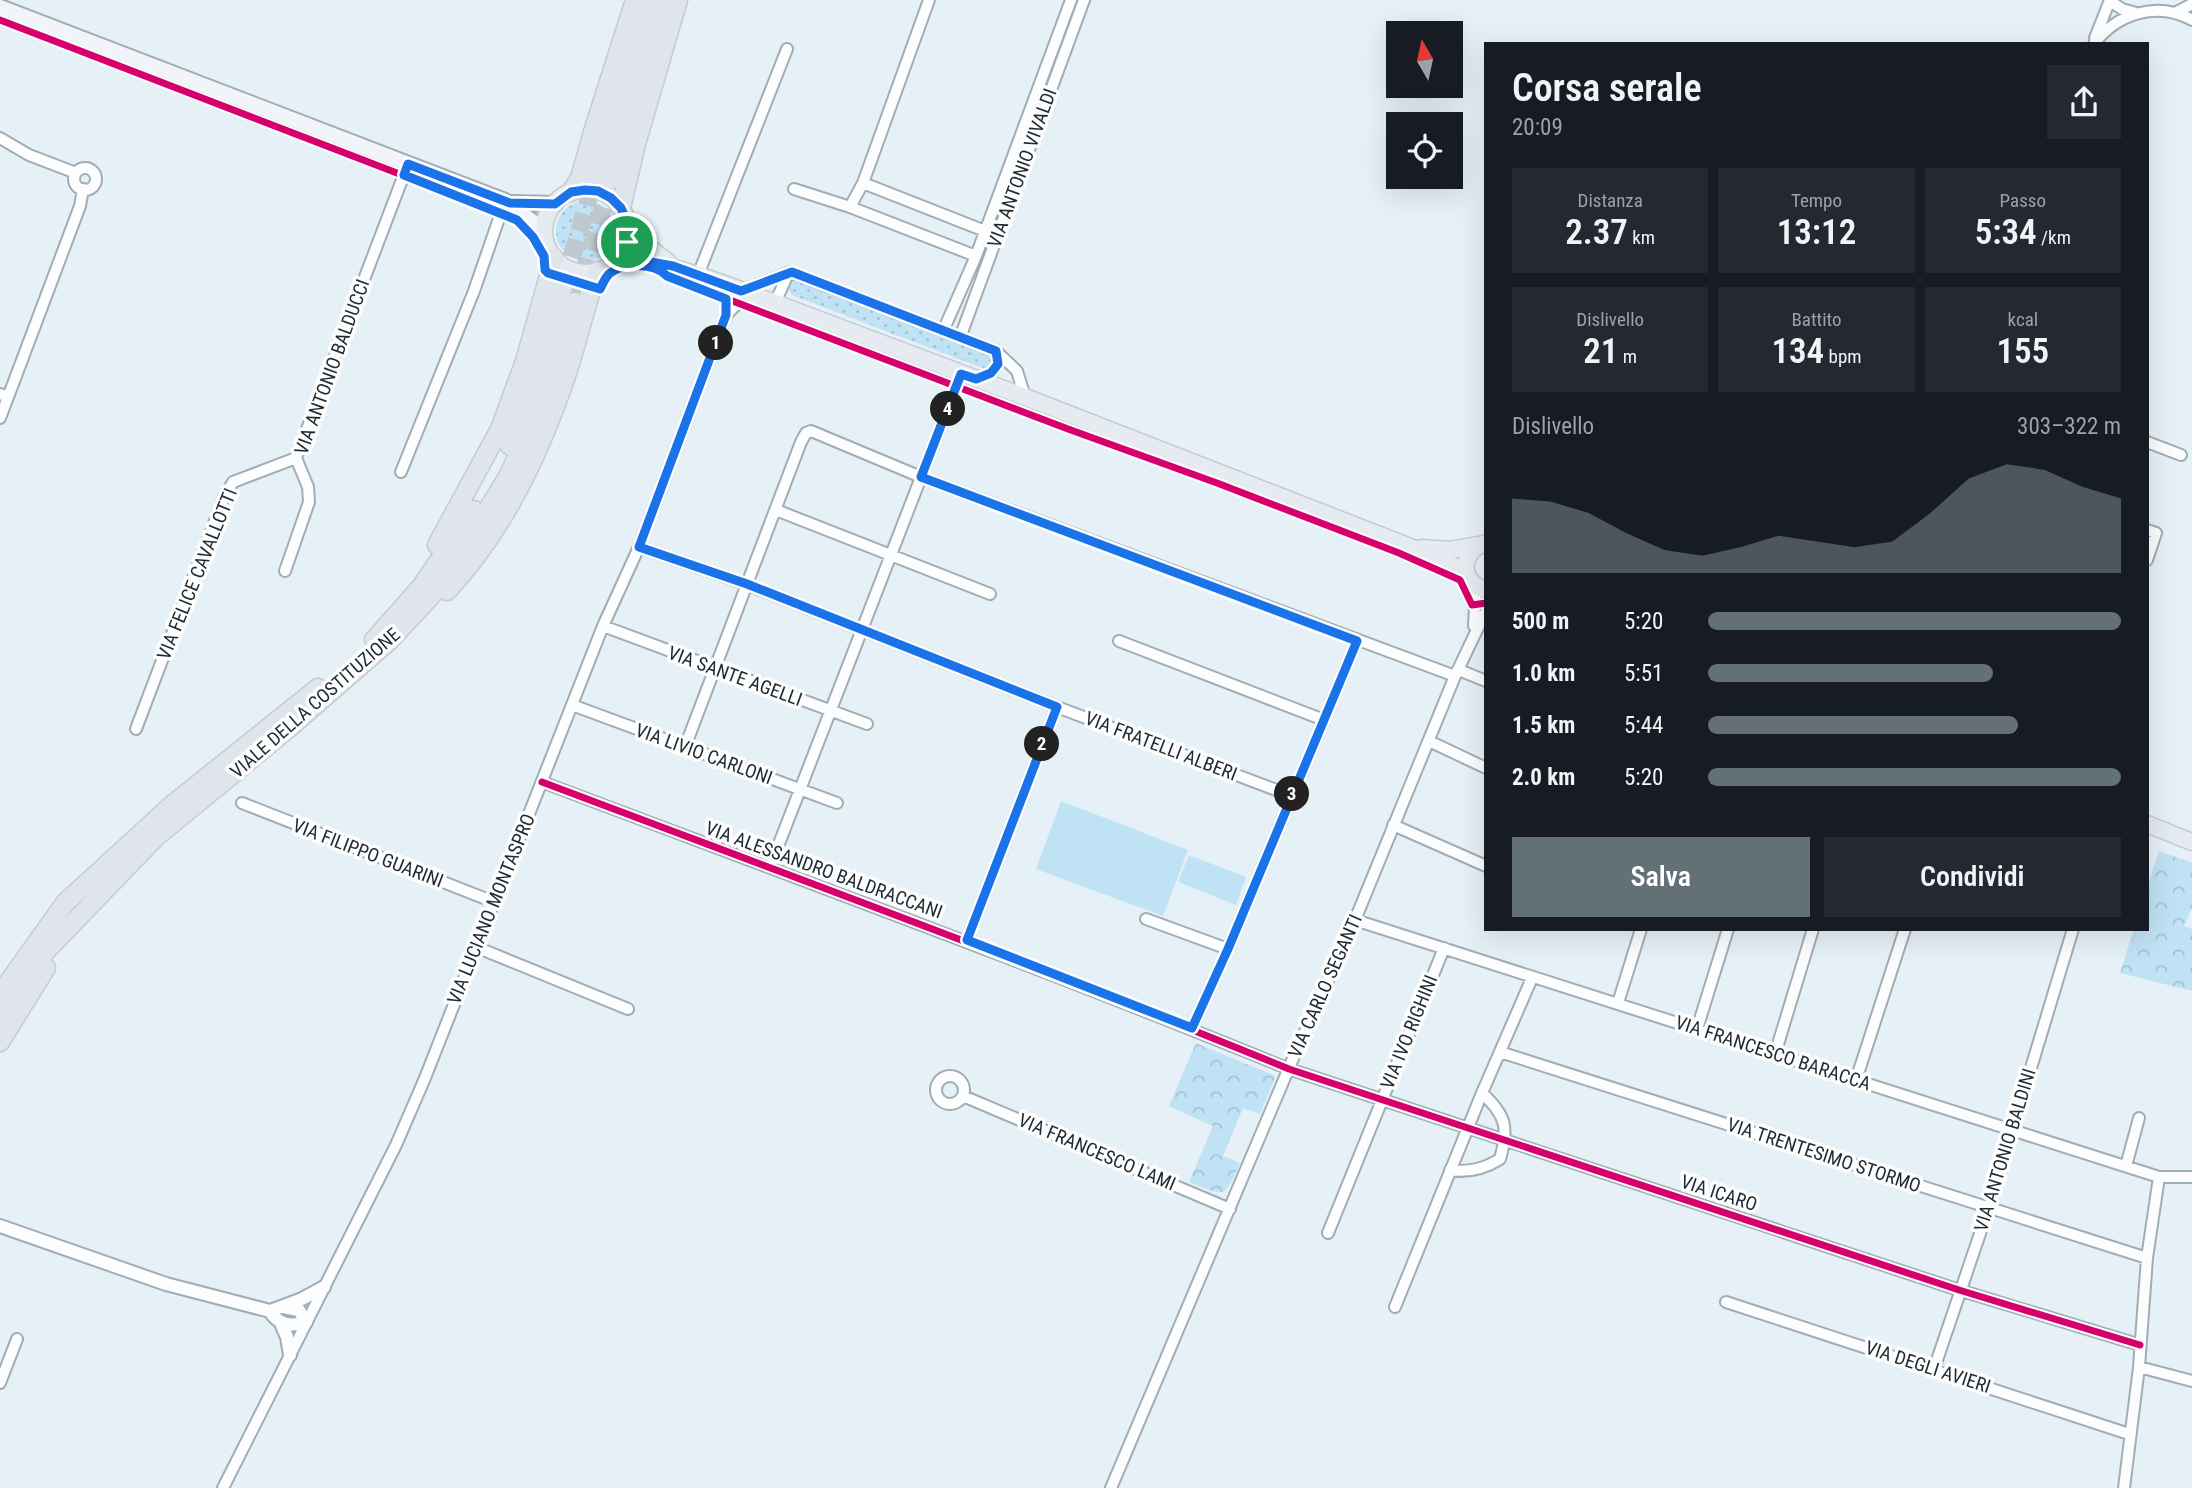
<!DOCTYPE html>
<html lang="it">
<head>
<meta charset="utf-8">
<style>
  body { margin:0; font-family:"Roboto Condensed",sans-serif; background:#242831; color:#f1f3f6; height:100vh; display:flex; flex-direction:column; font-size:26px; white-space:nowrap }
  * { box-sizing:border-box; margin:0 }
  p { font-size:23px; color:#9ea1a6 }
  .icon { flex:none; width:38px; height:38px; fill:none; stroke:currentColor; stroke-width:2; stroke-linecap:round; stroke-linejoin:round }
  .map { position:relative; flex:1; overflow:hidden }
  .sheet { position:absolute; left:1484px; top:42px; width:665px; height:889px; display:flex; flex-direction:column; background:#171b24; border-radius:0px; box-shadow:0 7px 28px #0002 }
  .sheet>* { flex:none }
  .needle { width:46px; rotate:351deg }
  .tools { position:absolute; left:1386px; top:21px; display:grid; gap:14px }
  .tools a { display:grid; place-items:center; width:77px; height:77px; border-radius:0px; background:#171b24; box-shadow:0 7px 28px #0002; font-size:35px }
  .pin { position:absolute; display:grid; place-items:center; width:60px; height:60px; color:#fff; margin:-30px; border:4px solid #fff; border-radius:50%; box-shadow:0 2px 7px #0007 }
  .km { position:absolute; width:35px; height:35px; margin:-18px; border-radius:50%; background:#222; color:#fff; font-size:19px; line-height:35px; text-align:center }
  .round { display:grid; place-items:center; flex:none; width:74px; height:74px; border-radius:0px; background:#242831 }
  .summary { display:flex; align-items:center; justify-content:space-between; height:119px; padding:0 28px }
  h1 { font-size:38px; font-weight:600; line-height:52px }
  .figures { display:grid; grid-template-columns:repeat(3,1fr); gap:10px; height:119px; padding:7px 28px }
  .figures div { display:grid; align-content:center; border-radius:0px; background:#242831; text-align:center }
  .figures b { font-size:35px; font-weight:600 }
  .figures small { font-size:19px; font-weight:400 }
  .figures p { font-size:19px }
  .chart { height:196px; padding:14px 28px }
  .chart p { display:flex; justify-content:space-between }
  .chart svg { width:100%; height:126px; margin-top:7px; fill:#637076; opacity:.7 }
  .action { display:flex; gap:14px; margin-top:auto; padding:14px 28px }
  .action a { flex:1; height:80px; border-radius:0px; background:#637076; color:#fff; font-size:28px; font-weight:600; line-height:80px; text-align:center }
  .action a+a { background:#242831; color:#f1f3f6 }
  ul { padding:0 28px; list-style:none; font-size:23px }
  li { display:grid; grid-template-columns:112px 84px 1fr; align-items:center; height:52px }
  li i { height:18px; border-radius:9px; background:#637076 }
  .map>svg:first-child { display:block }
  .grass { fill:url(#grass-dots) }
  .park { fill:url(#park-crowns) }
  .pitch { fill:#c0e2f5 }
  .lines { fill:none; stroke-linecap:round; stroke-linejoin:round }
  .trunk-tunnel { stroke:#bec9cf; stroke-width:18; stroke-dasharray:18 9; stroke-linecap:butt }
  .minor-casing { stroke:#a2adb3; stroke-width:14 }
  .tertiary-casing { stroke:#a2adb3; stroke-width:16 }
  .secondary-casing { stroke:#a2adb3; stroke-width:18 }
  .primary-casing { stroke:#c5cbce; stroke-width:19 }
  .trunk-casing { stroke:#c5cbce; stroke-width:21 }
  .minor { stroke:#fbfdfe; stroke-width:10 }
  .tertiary { stroke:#fbfdfe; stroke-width:12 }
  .secondary { stroke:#f1f4f8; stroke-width:14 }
  .primary { stroke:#e6ebf1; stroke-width:16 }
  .trunk { stroke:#dfe4ed; stroke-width:18 }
  .cycleway-casing { stroke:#fdfdfd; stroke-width:11 }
  .cycleway { stroke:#d6006c; stroke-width:7 }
  .route-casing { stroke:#fff; stroke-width:14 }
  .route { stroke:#1a73e8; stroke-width:9 }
  .labels { text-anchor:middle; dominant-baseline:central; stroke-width:7; stroke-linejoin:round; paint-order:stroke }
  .street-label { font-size:19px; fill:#1d2a30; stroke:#fdfdfd }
</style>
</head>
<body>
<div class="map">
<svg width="2192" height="1488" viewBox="0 0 2192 1488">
  <defs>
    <pattern id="grass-dots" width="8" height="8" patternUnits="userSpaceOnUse" patternTransform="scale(1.75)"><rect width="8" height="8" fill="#c0e2f5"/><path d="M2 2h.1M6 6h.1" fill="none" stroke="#a5c2d2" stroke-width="1.8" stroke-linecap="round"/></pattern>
    <pattern id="park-crowns" width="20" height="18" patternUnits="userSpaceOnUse" patternTransform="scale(1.75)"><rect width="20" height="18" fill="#c0e2f5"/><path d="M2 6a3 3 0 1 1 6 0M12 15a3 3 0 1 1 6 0" fill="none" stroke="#a5c2d2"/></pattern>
  </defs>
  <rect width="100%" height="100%" fill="#e6f1f7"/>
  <path class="grass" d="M556 231a30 30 0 1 1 60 0a30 30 0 1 1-60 0Z
    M 793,280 L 799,280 L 987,352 L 991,356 L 992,362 L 988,367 L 982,368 L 792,295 L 788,289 L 788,284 Z"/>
  <path class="park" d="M 2159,851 L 2192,863 L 2192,908 L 2184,926 L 2192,929 L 2192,991 L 2120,973 L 2134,929 L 2147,929 L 2147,887 Z
    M 1196,1043 L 1273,1075 L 1275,1078 L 1260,1114 L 1243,1108 L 1223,1156 L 1240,1163 C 1223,1201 1226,1196 1189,1182 L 1213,1126 L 1169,1106 Z"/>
  <path class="pitch" d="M 1061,801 L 1188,850 L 1163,916 L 1036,869 Z
    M 1189,855 L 1246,877 L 1236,905 L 1178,882 Z"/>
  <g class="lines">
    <path class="trunk-tunnel" d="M 564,283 L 595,177
      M 575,302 L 611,180"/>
    <g class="minor-casing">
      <path id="minor" d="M 929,0 L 863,183 L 850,207 L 976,256
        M 2110,1 L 2122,9 L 2136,13
        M 2175,13 L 2192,4
        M 2095,38 L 2110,0
        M 2094,44 C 2117,13 2158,1 2192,20
        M 0,138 L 29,155 L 76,173
        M74 179a11 11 0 1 1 22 0a11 11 0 1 1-22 0Z
        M 863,183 L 985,231
        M 794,189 L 850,207
        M 698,275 L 787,49
        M 741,291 L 791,272 L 996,351 L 1017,371 L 1025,397
        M 775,303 L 788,274
        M 726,315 L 738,303 L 757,297
        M 944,329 L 976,256 L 1071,0
        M 961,335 L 1084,0
        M 976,379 L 991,373 L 998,364 L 996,351
        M 0,394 L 8,397 L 13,384 L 80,206 L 83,189
        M 0,418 L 8,397
        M 2147,442 L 2181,455
        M 401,472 L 474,291 L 505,201
        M 776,510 L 990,594
        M 2147,530 L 2156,533 L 2147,560
        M 639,547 L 746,584 L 1057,707 L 1292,796
        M 285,571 L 309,502 L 308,487 L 296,458 L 408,164
        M 603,626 L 867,724
        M 1474,626 L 1476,587
        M 1119,641 L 1324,720
        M 1459,670 L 1486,681
        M 572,705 L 837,803
        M 136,729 L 224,497 L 233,482 L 296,458
        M 1429,741 L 1486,768
        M 685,747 L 801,442 L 806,433 L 811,431 L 921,477 L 1455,676
        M 542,782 C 791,876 1042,968 1289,1069 L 1959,1290 L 2140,1345
        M 242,803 L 494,902
        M 1393,825 L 1486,866
        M 770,867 L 961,374
        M 1146,919 L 1228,949
        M 1355,920 L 2159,1177 L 2192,1177
        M 967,940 L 1057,707
        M 476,947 L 628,1009
        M 1618,1003 L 1641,929
        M 1192,1028 L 1228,949 L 1357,641
        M 1697,1029 L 1728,929
        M 1500,1052 L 2147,1258
        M 1775,1054 L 1813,929
        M936 1090a14 14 0 1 1 28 0a14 14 0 1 1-28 0Z
        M 1856,1080 L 1905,929
        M 963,1096 L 1230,1209
        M 2126,1166 L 2139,1118
        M 1450,1170 C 1469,1173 1484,1169 1500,1159 C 1509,1128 1506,1115 1482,1093
        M 1328,1233 L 1444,948
        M 1726,1302 L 2129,1434
        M 1395,1307 L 1482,1093 L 1532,978
        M 2139,1367 L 2192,1381
        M 1934,1369 L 1989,1207 L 2073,929
        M 0,1383 L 17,1339
        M 223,1488 L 396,1145 L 425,1078 L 603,626 L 639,547 L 726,315 L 726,299 L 722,283
        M 1111,1488 L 1291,1063 L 1355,920 L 1455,676 L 1486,611
        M 2124,1488 L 2139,1367 L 2147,1258 L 2159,1177"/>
    </g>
    <g class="tertiary-casing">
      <path id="tertiary" d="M 0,1226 L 166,1284 L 270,1311 L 302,1299 L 324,1287
        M 270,1311 C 278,1325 292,1327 306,1322 L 299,1310 L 283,1307
        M 280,1321 L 287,1337 L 290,1355"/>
    </g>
    <g class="secondary-casing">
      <path id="secondary" d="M 0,7 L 505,201 L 544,230
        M 511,203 L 555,204"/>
    </g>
    <g class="primary-casing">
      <path id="primary" d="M544 231a42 42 0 1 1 84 0a42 42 0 1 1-84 0Z
        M 628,231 L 668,262
        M 616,260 C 656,261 684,270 722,283 L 1025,397 L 1408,546 L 1465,571
        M 1486,543 C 1459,550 1459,584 1486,590
        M 1421,548 L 1450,550 L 1478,545
        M 2147,824 L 2192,842"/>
    </g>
    <g class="trunk-casing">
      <path id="trunk" d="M 595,177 L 649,0
        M 611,180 L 665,0
        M 571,192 L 580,178 L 593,132 L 635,0
        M 621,208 L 636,144 L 678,0
        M 510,446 L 536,380 L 564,283
        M 437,545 L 500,429 L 525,361 L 554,258
        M 447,591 C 504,531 541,451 567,373 C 578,340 585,305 598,271
        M 374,640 L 421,587 L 474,510
        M 0,994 L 65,903 L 172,805 L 318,688
        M 0,1016 L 46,951 L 156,837 L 289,728 L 390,640 L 443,583 L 509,475 L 543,399 L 575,302
        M 0,1042 L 46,968"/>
    </g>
    <use href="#minor" class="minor"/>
    <use href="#tertiary" class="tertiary"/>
    <use href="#secondary" class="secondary"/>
    <use href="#primary" class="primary"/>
    <use href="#trunk" class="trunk"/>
    <g class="cycleway-casing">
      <path id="cycleway" d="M 0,20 L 506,215 C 528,226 543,246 545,270 L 548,273 L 600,289 C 602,285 605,277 609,274 C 622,262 655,263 667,276 L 1068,429 L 1217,483 L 1399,553 L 1460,580 L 1472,605 L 1486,603
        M 542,782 C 791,876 1042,968 1289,1069 L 1959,1290 L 2140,1345"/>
    </g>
    <use href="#cycleway" class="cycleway"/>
  </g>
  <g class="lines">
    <g class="route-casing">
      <path id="route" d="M 408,164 L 510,203 L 555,204 L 571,192 L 585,190 L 598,191 L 611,198 L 621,208 L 626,219 L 627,242 L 616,260 L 645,261 L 673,266 L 741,291 L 792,272 L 996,351 L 998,364 L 991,373 L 976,379 L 961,374 L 921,477 L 1357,641 L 1228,949 L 1192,1028 L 967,940 L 1057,707 L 747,584 L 639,547 L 726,315 L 726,299 L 667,276 C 655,263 622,262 609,274 C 605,278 602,285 600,289 L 548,273 L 545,270 L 544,256 L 533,237 L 517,220 L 404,175 Z"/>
    </g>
    <use href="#route" class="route"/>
  </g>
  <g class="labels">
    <g class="street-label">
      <text transform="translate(1022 168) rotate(-70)">VIA ANTONIO VIVALDI</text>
      <text transform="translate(332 367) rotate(-70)">VIA ANTONIO BALDUCCI</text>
      <text transform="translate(197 574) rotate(-68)">VIA FELICE CAVALLOTTI</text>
      <text transform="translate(735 676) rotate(20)">VIA SANTE AGELLI</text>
      <text transform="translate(315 703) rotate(-41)">VIALE DELLA COSTITUZIONE</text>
      <text transform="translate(1161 746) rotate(21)">VIA FRATELLI ALBERI</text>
      <text transform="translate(704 754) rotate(20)">VIA LIVIO CARLONI</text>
      <text transform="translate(368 853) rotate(21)">VIA FILIPPO GUARINI</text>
      <text transform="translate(824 870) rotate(20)">VIA ALESSANDRO BALDRACCANI</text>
      <text transform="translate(491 909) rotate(-68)">VIA LUCIANO MONTASPRO</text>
      <text transform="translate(1325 986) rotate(-66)">VIA CARLO SEGANTI</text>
      <text transform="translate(1409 1032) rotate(-68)">VIA IVO RIGHINI</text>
      <text transform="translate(1773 1053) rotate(18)">VIA FRANCESCO BARACCA</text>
      <text transform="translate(2005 1150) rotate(-73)">VIA ANTONIO BALDINI</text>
      <text transform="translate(1097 1152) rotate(23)">VIA FRANCESCO LAMI</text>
      <text transform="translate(1824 1155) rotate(18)">VIA TRENTESIMO STORMO</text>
      <text transform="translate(1719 1193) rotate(18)">VIA ICARO</text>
      <text transform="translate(1928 1367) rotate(18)">VIA DEGLI AVIERI</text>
    </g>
  </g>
</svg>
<div class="tools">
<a><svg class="needle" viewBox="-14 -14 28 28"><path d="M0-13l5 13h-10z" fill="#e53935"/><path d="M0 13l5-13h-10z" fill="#9ea1a6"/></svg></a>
<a><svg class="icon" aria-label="locate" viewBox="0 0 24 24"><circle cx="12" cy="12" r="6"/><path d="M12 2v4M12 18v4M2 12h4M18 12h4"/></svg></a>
</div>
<div class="pin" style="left:627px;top:242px;background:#1e9e55"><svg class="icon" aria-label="arrive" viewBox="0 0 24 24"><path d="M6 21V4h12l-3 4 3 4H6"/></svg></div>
<b class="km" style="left:716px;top:343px">1</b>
<b class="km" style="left:1042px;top:744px">2</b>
<b class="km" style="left:1292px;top:794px">3</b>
<b class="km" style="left:948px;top:409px">4</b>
<section class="sheet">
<div class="summary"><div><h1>Corsa serale</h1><p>20:09</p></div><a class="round"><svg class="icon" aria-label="share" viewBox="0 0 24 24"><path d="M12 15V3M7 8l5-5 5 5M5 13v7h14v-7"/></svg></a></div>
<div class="figures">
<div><p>Distanza</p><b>2.37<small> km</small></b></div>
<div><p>Tempo</p><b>13:12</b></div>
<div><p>Passo</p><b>5:34<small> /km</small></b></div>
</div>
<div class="figures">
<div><p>Dislivello</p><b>21<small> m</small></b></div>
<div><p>Battito</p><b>134<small> bpm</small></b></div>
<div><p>kcal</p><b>155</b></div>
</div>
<div class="chart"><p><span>Dislivello</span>303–322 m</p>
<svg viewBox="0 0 160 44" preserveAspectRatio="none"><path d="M0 44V18L10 19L20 23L30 30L40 36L50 38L60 35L70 31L80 33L90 35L100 33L110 23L120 11L130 6L140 8L150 14L160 18V44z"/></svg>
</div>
<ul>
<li><b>500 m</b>5:20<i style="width:100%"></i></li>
<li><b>1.0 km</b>5:51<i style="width:69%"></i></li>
<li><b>1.5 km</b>5:44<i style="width:75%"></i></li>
<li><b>2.0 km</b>5:20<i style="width:100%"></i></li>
</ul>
<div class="action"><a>Salva</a><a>Condividi</a></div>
</section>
</div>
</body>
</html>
